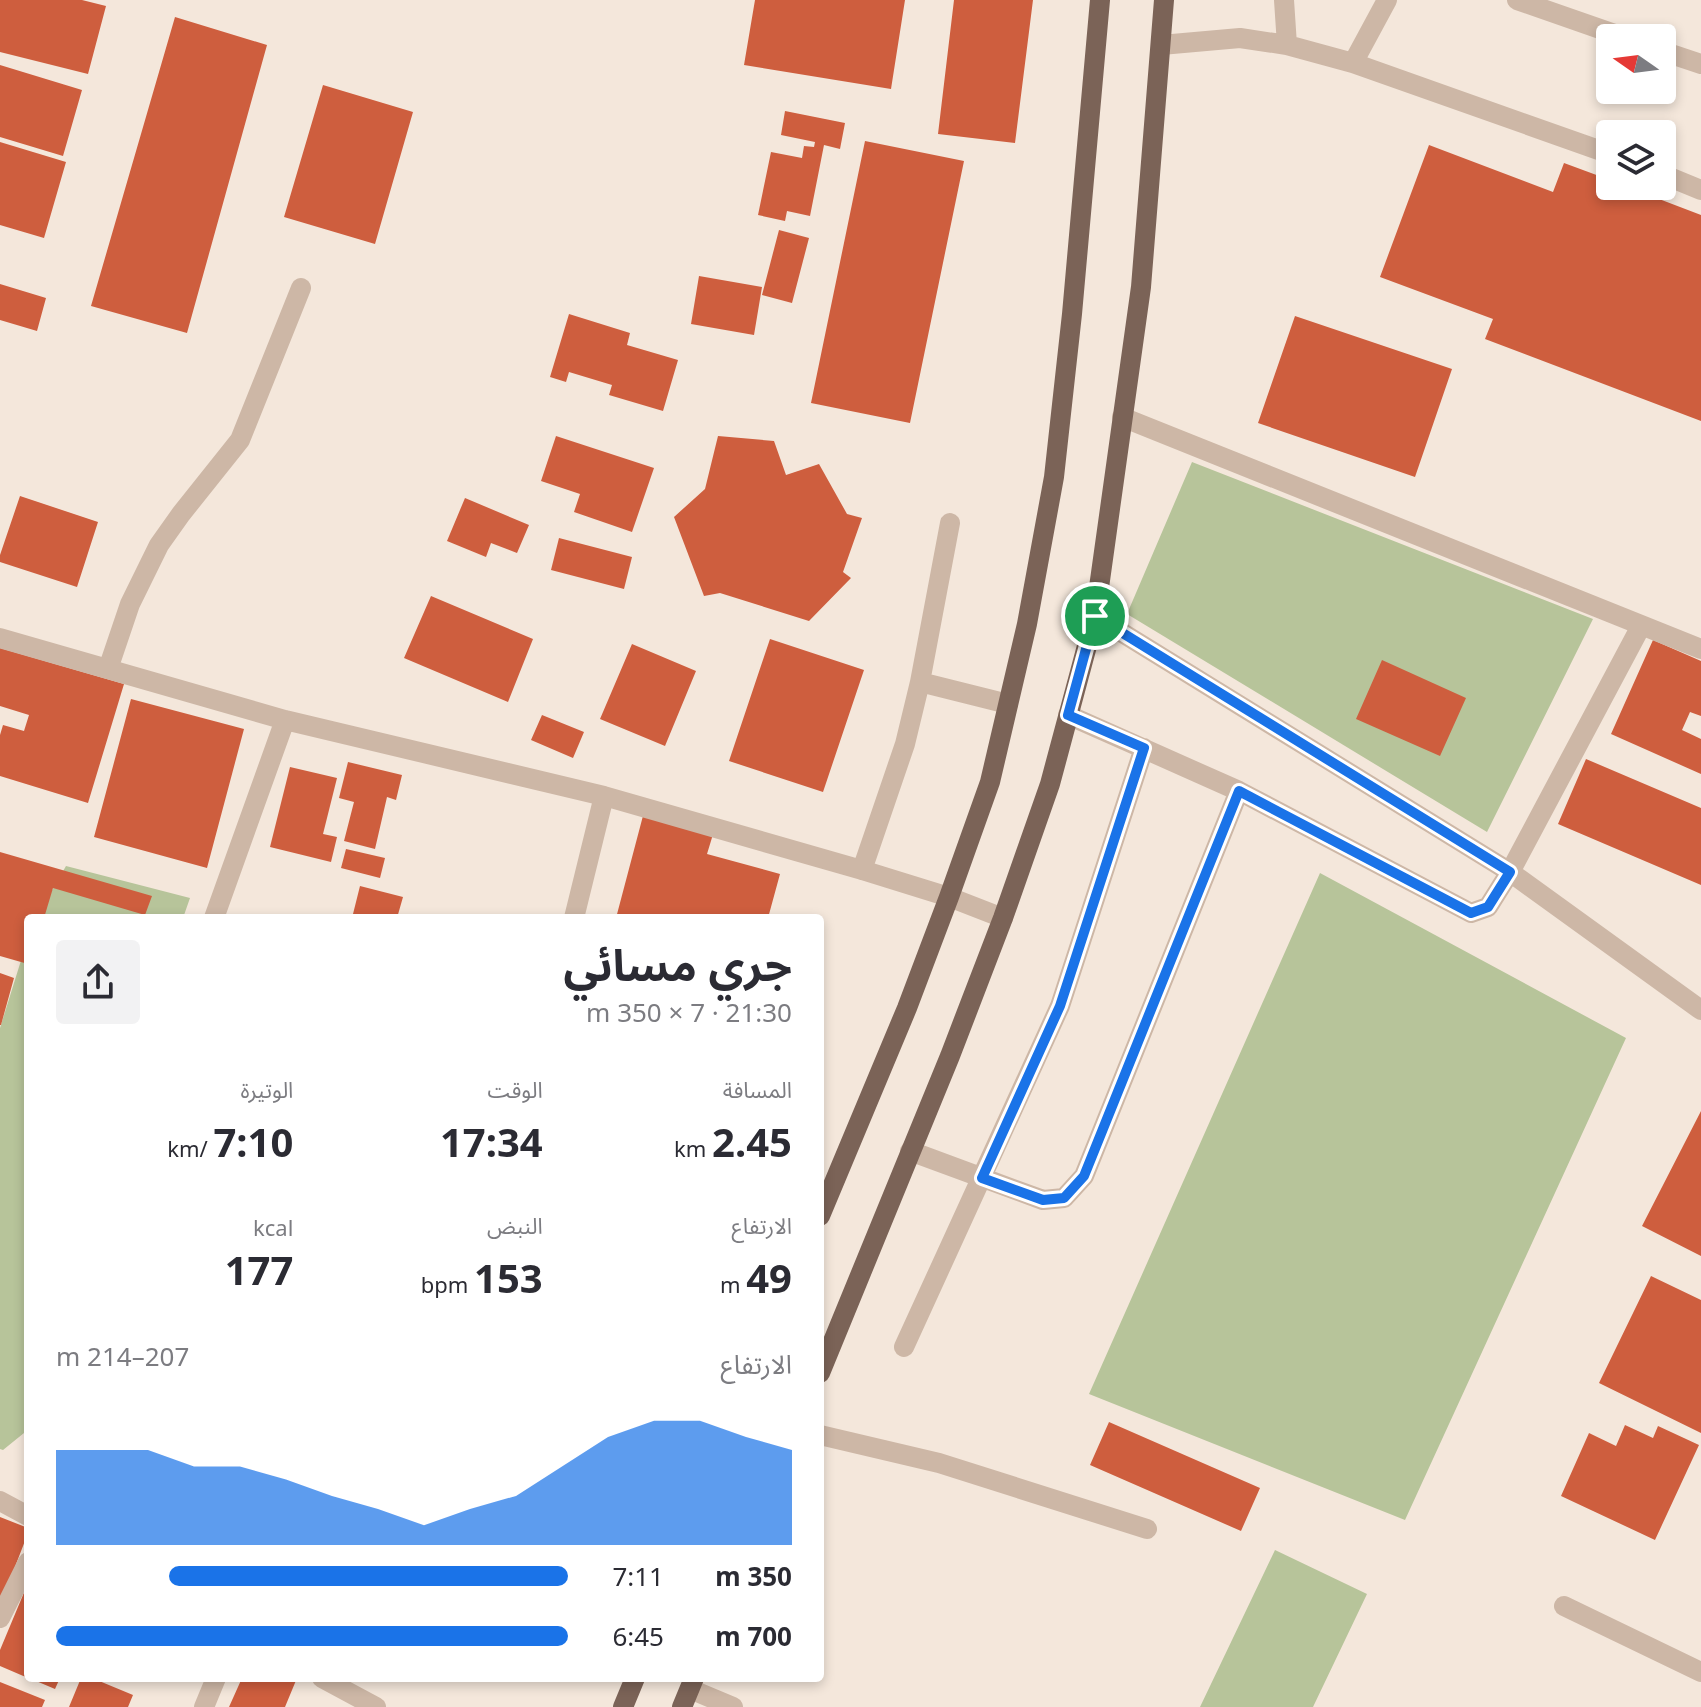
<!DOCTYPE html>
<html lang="ar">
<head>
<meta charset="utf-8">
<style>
  body { margin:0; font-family:"Noto Sans","Noto Sans Arabic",sans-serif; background:#f2f2f3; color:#2b2b33; direction:rtl; height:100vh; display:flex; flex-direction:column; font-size:30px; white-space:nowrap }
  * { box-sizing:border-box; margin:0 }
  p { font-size:26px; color:#7c7c81 }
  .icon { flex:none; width:44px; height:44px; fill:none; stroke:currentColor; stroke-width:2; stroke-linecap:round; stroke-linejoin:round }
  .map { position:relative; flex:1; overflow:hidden; direction:ltr }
  .sheet { position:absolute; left:24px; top:914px; width:800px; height:768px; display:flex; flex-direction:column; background:#fff; border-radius:8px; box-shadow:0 4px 12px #0003; direction:rtl }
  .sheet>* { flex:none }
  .needle { width:52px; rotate:284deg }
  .tools { position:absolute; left:1596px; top:24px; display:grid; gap:16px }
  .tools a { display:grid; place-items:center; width:80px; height:80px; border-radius:8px; background:#fff; box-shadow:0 4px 12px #0003; font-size:40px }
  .pin { position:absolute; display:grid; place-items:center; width:68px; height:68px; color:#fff; margin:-34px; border:4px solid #fff; border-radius:50%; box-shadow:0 2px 8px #0007 }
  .round { display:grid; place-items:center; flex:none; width:84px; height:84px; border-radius:8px; background:#f2f2f3 }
  .summary { display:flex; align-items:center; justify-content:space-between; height:136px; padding:0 32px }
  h1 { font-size:44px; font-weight:700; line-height:60px }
  .stats { display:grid; grid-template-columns:repeat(3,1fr); gap:12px; height:136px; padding:8px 32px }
  .stats div { display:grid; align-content:center }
  .stats b { font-size:40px; font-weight:700 }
  .stats small { font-size:22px; font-weight:400 }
  .stats p { font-size:22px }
  .chart { height:224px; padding:16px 32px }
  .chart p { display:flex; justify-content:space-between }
  .chart svg { width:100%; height:144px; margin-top:8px; fill:#1a73e8; opacity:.7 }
  ul { padding:0 32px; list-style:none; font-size:26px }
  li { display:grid; grid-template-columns:128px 96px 1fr; align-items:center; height:60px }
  li i { height:20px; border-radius:10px; background:#1a73e8 }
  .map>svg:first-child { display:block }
  .green { fill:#b7c49a }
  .building { fill:#ce5e3e }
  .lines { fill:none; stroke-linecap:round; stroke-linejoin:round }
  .minor { stroke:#cdb7a6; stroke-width:20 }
  .major { stroke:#7b6357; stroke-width:20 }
  .route-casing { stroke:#fff; stroke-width:16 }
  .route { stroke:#1a73e8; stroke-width:10 }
</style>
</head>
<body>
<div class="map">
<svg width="1701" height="1707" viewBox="0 0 1701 1707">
  <rect width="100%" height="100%" fill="#f4e7db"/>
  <path class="green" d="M 1192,462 L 1593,619 L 1487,832 L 1127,614 Z
    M 66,866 L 190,898 L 183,918 L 36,918 Z
    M 1320,873 L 1626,1038 L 1405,1520 L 1089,1394 Z
    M 28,938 L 28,1420 L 24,1433 L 3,1450 L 0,1449 L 0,1028 Z
    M 1275,1550 L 1367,1594 L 1313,1707 L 1200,1707 Z"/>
  <path class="building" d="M 0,0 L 82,0 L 106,6 L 88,74 L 0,52 Z
    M 755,0 L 905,0 L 891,89 L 744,65 Z
    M 954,0 L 1033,0 L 1015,143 L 938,134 Z
    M 175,17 L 267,45 L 187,333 L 91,306 Z
    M 0,65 L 82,90 L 63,156 L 0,137 Z
    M 323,85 L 413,112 L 375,244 L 284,217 Z
    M 785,111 L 845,123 L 840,149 L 824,145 L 810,216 L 787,211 L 785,221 L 758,215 L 771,152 L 802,158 L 804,146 L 814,147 L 815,142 L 781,135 Z
    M 865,141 L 964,161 L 910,423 L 811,403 Z
    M 0,142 L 66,162 L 44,238 L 0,225 Z
    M 1429,145 L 1553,192 L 1564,163 L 1610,180 L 1610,186 L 1625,186 L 1701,215 L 1701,421 L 1485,339 L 1493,319 L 1380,277 Z
    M 779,230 L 809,238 L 792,303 L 762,295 Z
    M 699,276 L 762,287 L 754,335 L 691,324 Z
    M 0,284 L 46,298 L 37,331 L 0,320 Z
    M 569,314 L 630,333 L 627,345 L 678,360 L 663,411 L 609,395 L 612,385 L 569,372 L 566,382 L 550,377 Z
    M 1295,316 L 1452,369 L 1415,477 L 1258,423 Z
    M 556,436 L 654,468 L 632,532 L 574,512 L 580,494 L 541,481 Z
    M 718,436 L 774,441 L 786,475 L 819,464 L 847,514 L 862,518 L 843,572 L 851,578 L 809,621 L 720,593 L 704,596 L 674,517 L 705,489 Z
    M 20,496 L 98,522 L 77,587 L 0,562 L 0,555 Z
    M 465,498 L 529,525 L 517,553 L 491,543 L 486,557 L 447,541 Z
    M 559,538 L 632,557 L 624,589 L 551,570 Z
    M 431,596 L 533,639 L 508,702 L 404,658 Z
    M 770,639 L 864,670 L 823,792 L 729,761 Z
    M 1653,640 L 1701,661 L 1701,716 L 1690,712 L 1682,730 L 1701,739 L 1701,774 L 1611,734 Z
    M 632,644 L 696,671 L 665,746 L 600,719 Z
    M 0,648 L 124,684 L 88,803 L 0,776 L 0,735 L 3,725 L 24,731 L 29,715 L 0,706 Z
    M 1382,660 L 1466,698 L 1440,756 L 1356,719 Z
    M 131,699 L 244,729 L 207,868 L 94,837 Z
    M 542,715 L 584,732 L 573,758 L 531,740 Z
    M 1586,759 L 1701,808 L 1701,885 L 1558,824 Z
    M 348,762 L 402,775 L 396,800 L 387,797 L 375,849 L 344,841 L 354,802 L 339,798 Z
    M 290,767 L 337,778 L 323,834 L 337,837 L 331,862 L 270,847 Z
    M 644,812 L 714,831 L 707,854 L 780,874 L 768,918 L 616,918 Z
    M 346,849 L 385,858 L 380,878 L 341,868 Z
    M 0,852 L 152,896 L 145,915 L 53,888 L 44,918 L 28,918 L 28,964 L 0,956 Z
    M 360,886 L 403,897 L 397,918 L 352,918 Z
    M 0,973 L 14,978 L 1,1025 L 0,1025 Z
    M 1701,1111 L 1701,1256 L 1642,1226 Z
    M 1651,1276 L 1701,1300 L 1701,1433 L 1599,1383 Z
    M 1109,1422 L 1260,1488 L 1241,1531 L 1090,1465 Z
    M 1625,1425 L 1653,1438 L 1658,1426 L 1699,1445 L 1655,1540 L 1561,1496 L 1589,1433 L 1616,1446 Z
    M 0,1517 L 28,1528 L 28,1533 L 0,1606 Z
    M 28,1583 L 28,1678 L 0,1666 L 0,1650 Z
    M 29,1678 L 60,1678 L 55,1689 Z
    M 81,1678 L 92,1678 L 133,1695 L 128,1707 L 69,1707 Z
    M 242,1678 L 297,1678 L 285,1707 L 229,1707 Z
    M 0,1682 L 45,1700 L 42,1707 L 0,1707 Z"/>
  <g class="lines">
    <path class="minor" d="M 1284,0 L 1287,45
      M 1517,0 L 1626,38
      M 1161,45 L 1240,38 L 1287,45 L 1353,63 L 1610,154
      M 1662,51 L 1701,64
      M 1353,63 L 1387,0
      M 1662,174 L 1701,190
      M 1122,417 L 1701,649
      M 1095,616 L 1510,872 L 1701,1010
      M 0,638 L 285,720 L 604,796 L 862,870 L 949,897 L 1003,918
      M 108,669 L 130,604 L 159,545 L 181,514 L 240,440 L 301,288
      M 920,682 L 1008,704
      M 1068,715 L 1239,791 L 1471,913 L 1488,907 L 1510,872 L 1641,626
      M 862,870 L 905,744 L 920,682 L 950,523
      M 214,918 L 285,720
      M 574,918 L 604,796
      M 910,1151 L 1043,1200 L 1064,1198 L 1084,1176 L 1239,791
      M 904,1347 L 1060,1006 L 1144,748
      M 820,1435 L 939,1463 L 1147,1529
      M 0,1501 L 28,1516
      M 1564,1606 L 1701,1672
      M 0,1618 L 28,1562
      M 322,1678 L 376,1707
      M 690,1689 L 733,1707
      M 204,1707 L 216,1678"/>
    <path class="major" d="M 820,1216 L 907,1008 L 949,897 L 990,782 L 1027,624 L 1054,477 L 1072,314 L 1100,0
      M 820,1373 L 950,1056 L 1003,918 L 1050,784 L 1095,616 L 1141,287 L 1164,0
      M 623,1707 L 635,1678
      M 682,1707 L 694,1678"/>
  </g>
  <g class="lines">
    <g class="route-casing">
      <path id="route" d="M 1095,616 L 1510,872 L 1488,907 L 1471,913 L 1239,791 L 1084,1176 L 1064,1198 L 1043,1200 L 982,1178 L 1060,1006 L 1144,748 L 1068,715 Z"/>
    </g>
    <use href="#route" class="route"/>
  </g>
</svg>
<div class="tools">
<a><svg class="needle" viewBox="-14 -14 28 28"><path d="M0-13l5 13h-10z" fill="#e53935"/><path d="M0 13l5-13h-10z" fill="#7c7c81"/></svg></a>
<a><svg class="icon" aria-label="layers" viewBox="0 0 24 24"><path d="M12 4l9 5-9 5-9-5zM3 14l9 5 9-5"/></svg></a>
</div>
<div class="pin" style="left:1095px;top:616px;background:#1e9e55"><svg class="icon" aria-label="arrive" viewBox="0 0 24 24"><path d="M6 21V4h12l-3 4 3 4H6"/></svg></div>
<section class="sheet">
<div class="summary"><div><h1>جري مسائي</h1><p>21:30 · 7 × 350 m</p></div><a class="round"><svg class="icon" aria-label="share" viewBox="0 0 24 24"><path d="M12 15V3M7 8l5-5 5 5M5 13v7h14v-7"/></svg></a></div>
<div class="stats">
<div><p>المسافة</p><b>2.45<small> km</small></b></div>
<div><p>الوقت</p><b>17:34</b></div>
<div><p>الوتيرة</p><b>7:10<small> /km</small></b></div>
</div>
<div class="stats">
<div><p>الارتفاع</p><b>49<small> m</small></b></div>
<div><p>النبض</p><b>153<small> bpm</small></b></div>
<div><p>kcal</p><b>177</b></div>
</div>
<div class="chart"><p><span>الارتفاع</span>207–214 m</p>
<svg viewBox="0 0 160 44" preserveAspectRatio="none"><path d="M0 44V15L10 15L20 15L30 20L40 20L50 24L60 29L70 33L80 38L90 33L100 29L110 20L120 11L130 6L140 6L150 11L160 15V44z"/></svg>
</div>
<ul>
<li><b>350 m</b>7:11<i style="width:78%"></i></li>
<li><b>700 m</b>6:45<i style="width:100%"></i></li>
</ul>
</section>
</div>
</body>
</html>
